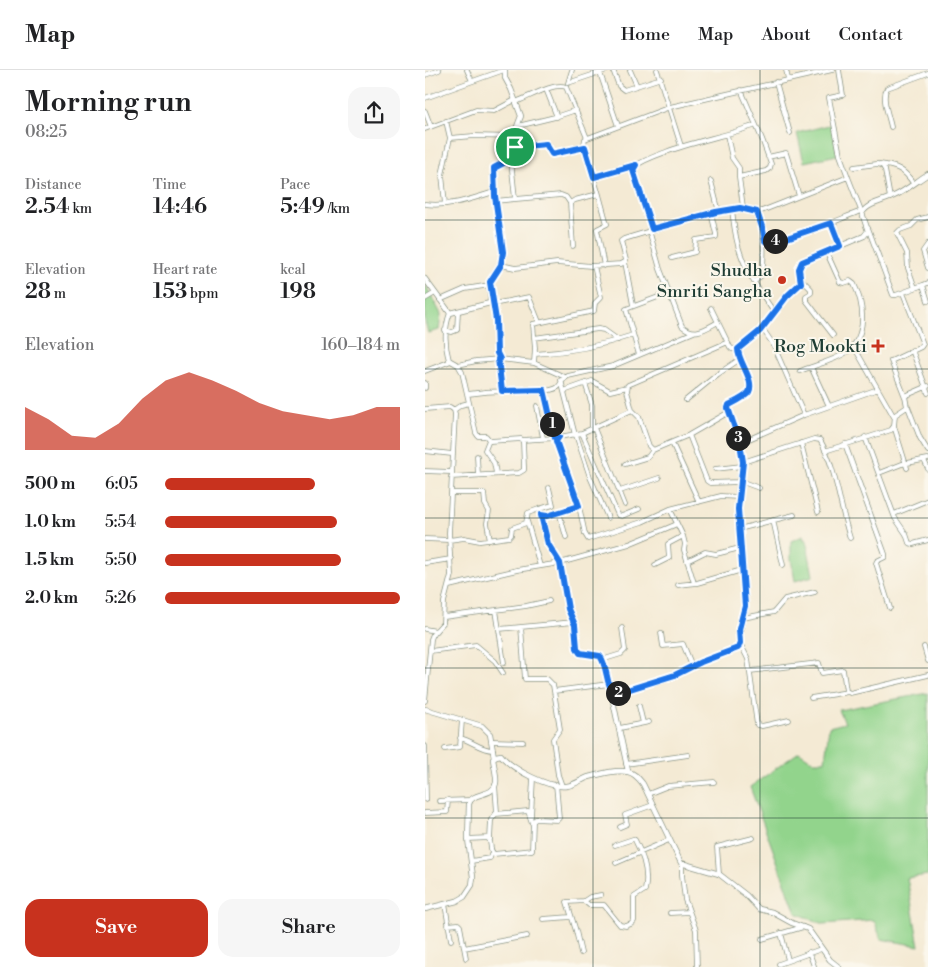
<!DOCTYPE html>
<html lang="en">
<head>
<meta charset="utf-8">
<style>
  body { margin:0; font-family:"Libre Bodoni",serif; background:#f6f6f6; color:#202124; height:100vh; display:flex; flex-direction:column; font-size:19px; white-space:nowrap }
  * { box-sizing:border-box; margin:0 }
  p { font-size:16px; color:#757577 }
  .icon { flex:none; width:28px; height:28px; fill:none; stroke:currentColor; stroke-width:2; stroke-linecap:round; stroke-linejoin:round }
  .map { position:relative; flex:1; overflow:hidden }
  .side { display:flex; flex-direction:column; background:#fff; width:425px }
  .side>* { flex:none }
  .pin { position:absolute; display:grid; place-items:center; width:42px; height:42px; color:#fff; margin:-21px; border:2px solid #fff; border-radius:50%; box-shadow:0 1px 5px #0007 }
  .km { position:absolute; width:25px; height:25px; margin:-12px; border-radius:50%; background:#222; color:#fff; font-size:14px; line-height:25px; text-align:center }
  .round { display:grid; place-items:center; flex:none; width:52px; height:52px; border-radius:15px; background:#f6f6f6 }
  .headline { display:flex; align-items:center; justify-content:space-between; height:85px; padding:0 25px }
  h1 { font-size:28px; font-weight:600; line-height:38px }
  .metrics { display:grid; grid-template-columns:repeat(3,1fr); gap:8px; height:85px; padding:5px 25px }
  .metrics div { display:grid; align-content:center }
  .metrics b { font-size:21px; font-weight:600 }
  .metrics small { font-size:14px; font-weight:400 }
  .metrics p { font-size:14px }
  .chart { height:140px; padding:10px 25px }
  .chart p { display:flex; justify-content:space-between }
  .chart svg { width:100%; height:90px; margin-top:5px; fill:#c8321e; opacity:.7 }
  .primary-button { display:flex; gap:10px; margin-top:auto; padding:10px 25px }
  .primary-button a { flex:1; height:58px; border-radius:15px; background:#c8321e; color:#fff; font-size:20px; font-weight:600; line-height:58px; text-align:center }
  .primary-button a+a { background:#f6f6f6; color:#202124 }
  ul { padding:0 25px; list-style:none; font-size:16px }
  li { display:grid; grid-template-columns:80px 60px 1fr; align-items:center; height:38px }
  li i { height:12px; border-radius:6px; background:#c8321e }
  header { display:flex; align-items:center; gap:30px; box-sizing:border-box; height:70px; padding:0 25px; background:#fff; border-bottom:1px solid #e0e0e0 }
  header strong { font-size:24px }
  nav { display:flex; gap:28px; margin-inline-start:auto; font-size:18px }
  main { display:flex; flex:1; min-height:0 }
  .map>svg:first-child { display:block }
  .green { fill:#92d48c; stroke:#588860 }
  .lines { fill:none; stroke-linecap:round; stroke-linejoin:round }
  .minor-casing { stroke:#8a9484; stroke-width:5.5 }
  .tertiary-casing { stroke:#8a9484; stroke-width:6 }
  .minor { stroke:#fff; stroke-width:4 }
  .tertiary { stroke:#fff; stroke-width:4.5 }
  .route-casing { stroke:#fff; stroke-width:10 }
  .route { stroke:#1a73e8; stroke-width:6 }
  .grid { fill:none; stroke:#1f3d34; stroke-width:1; stroke-opacity:0.55 }
  .poi-dot { fill:#c8321e; stroke:#fbf7ec; stroke-width:2 }
  .labels { text-anchor:middle; dominant-baseline:central; stroke-width:4; stroke-linejoin:round; paint-order:stroke }
  .poi-label { font-size:18px; fill:#1f3d34; stroke:#fbf7ec; text-anchor:end }
</style>
</head>
<body>
<header>
<strong>Map</strong>
<nav><a>Home</a><a>Map</a><a>About</a><a>Contact</a></nav>
</header>
<main>
<section class="side">
<div class="headline"><div><h1>Morning run</h1><p>08:25</p></div><a class="round"><svg class="icon" aria-label="share" viewBox="0 0 24 24"><path d="M12 15V3M7 8l5-5 5 5M5 13v7h14v-7"/></svg></a></div>
<div class="metrics">
<div><p>Distance</p><b>2.54<small> km</small></b></div>
<div><p>Time</p><b>14:46</b></div>
<div><p>Pace</p><b>5:49<small> /km</small></b></div>
</div>
<div class="metrics">
<div><p>Elevation</p><b>28<small> m</small></b></div>
<div><p>Heart rate</p><b>153<small> bpm</small></b></div>
<div><p>kcal</p><b>198</b></div>
</div>
<div class="chart"><p><span>Elevation</span>160–184 m</p>
<svg viewBox="0 0 160 44" preserveAspectRatio="none"><path d="M0 44V23L10 29L20 37L30 38L40 31L50 19L60 10L70 6L80 10L90 15L100 21L110 25L120 27L130 29L140 27L150 23L160 23V44z"/></svg>
</div>
<ul>
<li><b>500 m</b>6:05<i style="width:64%"></i></li>
<li><b>1.0 km</b>5:54<i style="width:73%"></i></li>
<li><b>1.5 km</b>5:50<i style="width:75%"></i></li>
<li><b>2.0 km</b>5:26<i style="width:100%"></i></li>
</ul>
<div class="primary-button"><a>Save</a><a>Share</a></div>
</section>
<div class="map">
<svg width="503" height="897" viewBox="0 0 503 897">
  <rect width="100%" height="100%" fill="#fbf7ec"/>
  <filter id="ink" filterUnits="userSpaceOnUse"><feTurbulence type="fractalNoise" baseFrequency=".02" numOctaves="2"/><feDisplacementMap in="SourceGraphic" scale="10" xChannelSelector="R" yChannelSelector="G"/><feConvolveMatrix kernelMatrix="1 2 1 2 8 2 1 2 1" color-interpolation-filters="sRGB"/></filter>
  <filter id="wash" filterUnits="userSpaceOnUse"><feTurbulence type="fractalNoise" baseFrequency=".0096" numOctaves="4" result="noise"/><feDisplacementMap in="SourceGraphic" scale="20" xChannelSelector="R" yChannelSelector="G"/><feGaussianBlur stdDeviation="1.12" result="paint"/><feColorMatrix in="noise" values="0 0 0 0 0 0 0 0 0 0 0 0 0 0 0 0 0 1.4 0 .05"/><feComposite in="paint" operator="in"/></filter>
  <g filter="url(#wash)">
    <rect width="100%" height="100%" fill="#f4ead4"/>
    <path class="green" d="M 408,54 L 412,85 L 379,92 L 372,63 Z
      M 0,214 L 16,244 L 14,260 L 3,263 L 0,251 Z
      M 378,466 L 379,470 L 381,469 L 388,506 L 370,511 L 366,489 L 366,471 Z
      M 503,623 L 503,805 L 482,808 L 494,876 L 456,869 L 449,850 L 399,854 L 371,843 L 325,717 L 374,682 L 388,691 L 400,691 L 404,657 L 420,653 L 414,640 Z"/>
  </g>
  <g filter="url(#ink)">
    <g class="lines">
      <g class="minor-casing">
        <path id="minor" d="M 42,0 L 47,11
          M 174,0 L 193,56
          M 188,0 L 194,16 L 199,20 L 236,8
          M 205,0 L 212,16
          M 232,0 L 256,76
          M 361,0 L 363,9
          M 414,0 L 418,25 L 404,28 L 415,85 L 423,107
          M 0,5 L 14,0
          M 351,12 L 365,63
          M 143,13 L 182,0
          M 143,13 L 147,0
          M 121,19 L 132,47
          M 0,28 L 79,0
          M 91,32 C 104,27 129,12 141,17 L 162,68
          M 0,41 L 6,57
          M 93,56 L 130,47 L 151,40
          M 466,57 C 464,46 456,28 462,18 L 503,3
          M 0,59 L 51,40 L 69,41 L 90,30
          M 302,65 L 307,88 L 314,98 L 314,107
          M 25,68 L 49,66 L 90,67
          M 90,77 L 121,74 L 127,84 L 160,77
          M 343,87 L 361,83 L 374,126
          M 86,90 L 90,129
          M 455,94 C 471,96 479,99 488,113
          M 429,97 L 452,94 L 457,95 L 460,100 L 465,128
          M 169,107 L 211,95
          M 286,111 L 294,142
          M 173,121 L 182,154 L 172,159 L 179,196
          M 70,131 L 136,125 L 141,127 L 145,133
          M 0,134 C 24,137 47,129 69,122
          M 20,134 L 17,105 L 25,68 L 21,51
          M 316,138 L 334,142 L 423,107 L 437,143
          M 307,140 C 309,154 310,168 315,182 C 322,204 336,223 349,242
          M 406,153 L 415,176
          M 443,158 L 468,225 L 471,225 L 498,215
          M 227,159 L 208,99 L 209,97 C 218,90 230,86 241,82 C 270,71 301,66 331,55
          M 224,160 L 235,199 L 257,256 C 270,267 280,259 293,252
          M 339,171 C 363,173 412,150 436,141
          M 503,174 L 498,181 L 503,198
          M 148,176 L 145,133 L 150,130 L 173,124 L 173,122 L 159,74 L 160,69 L 245,37 L 407,0
          M 247,188 L 270,182 L 271,170 L 291,167 L 291,164 L 286,143
          M 200,192 L 208,235
          M 76,195 L 90,198 L 132,193 L 166,196 L 196,194 L 200,192 L 201,190 L 196,171 L 199,169 L 265,149 L 318,137 L 314,107 L 341,101 L 345,98 L 346,94 L 337,69 L 316,20
          M 376,209 L 386,219 L 386,223 L 381,226 L 381,230 L 408,265
          M 329,212 L 337,205 L 338,201 C 339,177 340,165 332,142
          M 503,213 L 498,215 L 503,231
          M 490,218 L 483,198 L 482,183 L 472,163 L 475,160 L 486,156 L 492,150 L 503,147
          M 478,223 L 498,274 L 496,277 L 466,291 L 480,327
          M 66,227 L 71,250 L 72,283 L 75,289 L 109,293 L 140,307
          M 0,229 L 10,223
          M 15,230 L 40,219 L 65,215
          M 68,234 L 104,227 L 114,252
          M 286,238 L 305,277 L 307,279 L 313,279
          M 25,243 C 19,259 19,273 24,290 L 33,295 L 37,302 L 51,363 L 53,366 L 61,366 L 65,371 L 96,369 L 98,372 L 99,397 L 99,400 L 94,403 L 26,407
          M 337,258 L 348,274 L 379,345
          M 20,260 L 27,262 L 32,260 L 33,242
          M 109,268 L 173,259 L 179,260 L 193,270
          M 428,275 L 453,319
          M 487,280 L 503,323
          M 110,284 C 143,282 176,276 208,265
          M 214,285 L 201,239 L 244,223
          M 73,289 L 77,321
          M 109,293 L 110,278 L 108,254 L 169,241 L 170,233 L 176,227 L 169,196
          M 33,295 L 51,291 L 75,289
          M 386,297 L 404,336
          M 0,301 L 26,291
          M 375,301 C 390,295 409,291 422,282 C 443,265 439,234 429,214 L 425,211 L 419,213 L 415,212 L 401,181
          M 136,310 L 150,365
          M 0,313 L 0,318
          M 160,313 L 167,335 L 167,359
          M 119,320 L 130,368
          M 139,321 L 167,311 L 185,321 L 202,317
          M 43,324 C 56,322 69,321 82,321 C 93,321 124,324 133,317 C 137,313 136,310 143,306 L 188,296 L 269,262
          M 261,330 L 293,304 L 315,289
          M 112,336 L 118,368
          M 483,337 L 495,368 L 503,381
          M 0,339 L 25,337 L 29,340 L 30,344 L 24,463 L 26,505 L 19,532 L 18,553 L 8,564 L 6,569 L 0,631
          M 29,340 L 36,335 L 44,333
          M 207,340 L 202,321 L 203,315 L 303,272
          M 304,342 L 264,365 L 228,380 L 224,376 L 214,347 L 207,340 L 157,363 L 134,367 L 131,369 L 131,371 L 154,436 L 160,464 L 163,469 L 217,452 L 245,439 L 296,426 L 313,427
          M 469,356 L 482,398
          M 169,358 L 200,435
          M 157,363 L 193,445 L 197,446 L 214,439
          M 151,365 L 165,407 L 183,448
          M 264,365 L 282,411 L 285,413 L 314,412
          M 440,367 L 470,448 L 481,464 L 484,473 L 488,474 L 503,470
          M 64,370 L 60,380 L 69,393 L 71,403
          M 97,370 L 131,368
          M 247,373 L 274,432
          M 315,373 L 379,345 L 453,319 L 469,347
          M 376,373 L 393,442
          M 420,374 L 460,484 L 460,487 L 452,491 L 451,493 L 465,538
          M 0,381 L 27,384
          M 400,381 L 466,360 L 469,356 L 470,345 L 482,337 L 480,326 L 503,316
          M 52,386 L 53,405
          M 499,390 L 503,399
          M 318,392 L 389,369 L 395,370 C 411,397 415,438 425,468
          M 200,394 L 223,387 L 228,380
          M 290,399 L 317,396
          M 0,401 L 26,402
          M 454,403 L 477,394 L 503,389
          M 315,411 L 334,418
          M 195,421 L 234,408
          M 26,423 L 59,423 L 60,434 L 64,441 L 62,453 L 65,470
          M 114,439 L 128,435 L 124,418
          M 134,442 L 141,467
          M 469,444 L 503,430
          M 116,446 L 123,474 L 135,493 L 143,539 L 150,555 L 152,575 L 155,583 L 175,586 L 179,592
          M 348,450 L 358,495
          M 102,451 L 115,496
          M 314,459 L 369,445
          M 258,466 L 260,474 L 259,480 L 269,513
          M 0,469 L 24,470 L 39,468 L 55,471 L 84,467 L 86,465 L 87,458 L 101,453 L 103,443 L 114,439 L 119,447 L 154,436
          M 262,491 L 280,482 L 291,484 L 315,478
          M 0,493 L 26,489
          M 230,495 L 244,488 L 243,474 L 258,466 L 245,439
          M 253,515 L 272,513 L 317,500
          M 24,516 L 92,500 L 135,493 L 204,474 L 252,454
          M 71,540 L 79,593
          M 19,547 L 101,536 L 124,531
          M 318,548 L 349,542 L 360,529 L 390,522
          M 96,557 L 100,609 L 122,609 L 128,615 L 135,659 L 128,669 L 133,705 L 137,716
          M 0,559 L 11,561
          M 74,559 L 149,552
          M 236,563 L 238,576 L 258,574 L 267,596
          M 315,573 L 323,589 L 332,655 L 337,656 L 364,650
          M 499,577 L 503,591
          M 5,581 L 51,575 L 70,591 L 78,603
          M 325,601 L 394,593 L 397,603 L 418,600 L 421,621 L 425,623 L 503,605
          M 129,621 L 184,614
          M 189,624 L 185,617 L 179,592 L 180,589 L 196,584 L 200,580 L 197,558
          M 386,628 L 423,622
          M 214,636 L 218,653
          M 195,658 L 224,652
          M 35,668 C 48,671 55,680 68,680
          M 67,671 L 98,672
          M 0,676 L 1,730
          M 20,679 L 35,677 L 37,650
          M 201,694 L 263,685
          M 223,724 L 243,716 L 289,712
          M 14,731 L 45,730
          M 0,743 L 22,742 L 23,730
          M 71,744 L 103,741 L 107,753
          M 106,746 L 108,708
          M 195,757 L 202,754 L 200,745 L 228,735
          M 43,769 L 63,768 C 68,773 63,779 69,784 L 107,780 L 108,751 L 111,749 L 132,750 L 134,748 L 131,714
          M 65,770 L 66,750 L 72,742 L 70,715
          M 46,791 L 65,788 L 67,782
          M 191,793 L 244,770
          M 257,794 L 257,805 L 260,830 L 271,860 L 272,897
          M 294,804 L 292,777 L 328,768
          M 159,831 L 165,827 L 176,825
          M 20,834 L 26,870
          M 245,843 L 264,842
          M 118,849 L 146,847
          M 23,855 L 33,854 L 35,856 L 41,888
          M 356,863 L 363,890
          M 337,869 L 378,857
          M 39,878 L 102,866
          M 384,882 L 389,896
          M 156,883 L 151,861 L 142,832 L 159,831 L 164,835 L 179,835 L 195,855 L 201,856 L 206,854 L 209,851 L 209,827 L 220,820 C 224,802 218,785 210,770 L 208,769 L 190,775
          M 354,894 L 396,879"/>
      </g>
      <g class="tertiary-casing">
        <path id="tertiary" d="M 0,209 L 25,243 L 65,233 C 67,225 63,219 65,212 C 68,199 77,201 77,182 L 68,101 L 71,96 L 88,88 L 90,62 L 96,46 L 86,19 L 80,8 L 80,0
          M 0,639 L 57,656 L 65,664 L 69,687
          M 203,701 L 188,631 L 189,624 L 250,605 L 276,592 L 308,581 L 313,578 L 315,573 L 315,559 L 321,536 L 313,439 L 314,412 L 318,392 L 315,373 L 303,338 L 304,335 C 310,332 321,327 324,322 C 330,310 313,292 313,279 L 335,261 L 362,226 L 376,213 L 374,199 L 377,192 L 439,166 L 443,161 L 437,143 C 443,133 459,131 469,126 C 479,122 492,111 503,104
          M 0,839 L 32,831 L 39,827 L 47,815 L 48,807 L 43,769 L 44,734 C 47,721 68,728 71,713 C 72,706 69,697 68,689 L 71,686 L 76,685 C 86,699 125,719 142,716 C 150,715 157,709 164,707 C 175,704 192,699 203,702 C 210,703 214,709 218,714 L 256,793 L 294,804 L 321,825 L 334,839 L 347,842 L 367,853 L 383,859 L 405,890 L 414,897"/>
      </g>
      <use href="#minor" class="minor"/>
      <use href="#tertiary" class="tertiary"/>
    </g>
  </g>
  <g class="lines" filter="url(#ink)">
    <g class="route-casing">
      <path id="route" d="M 121,74 L 127,84 L 160,77 L 169,107 L 211,95 L 208,100 L 227,159 L 291,142 L 315,138 L 332,142 L 338,160 L 340,171 L 353,171 L 406,153 L 415,176 L 377,192 L 374,199 L 376,213 L 362,226 L 335,261 L 313,279 C 313,292 330,310 324,322 C 321,327 310,332 304,335 L 303,338 L 315,373 L 318,392 L 313,439 L 320,536 L 314,559 L 315,573 L 313,578 L 276,592 L 250,605 L 189,624 C 180,613 183,597 175,586 L 155,583 L 152,578 L 150,555 L 143,539 L 135,493 L 123,474 L 116,445 L 122,446 L 154,436 L 131,371 L 134,367 L 130,368 L 119,320 L 77,321 L 73,289 L 75,289 L 72,283 L 71,250 L 65,212 L 76,195 L 78,182 L 70,126 L 69,98 L 88,88 L 90,77 Z"/>
    </g>
    <use href="#route" class="route"/>
  </g>
  <path class="grid" d="M 168,0 L 168,897M 335,0 L 335,897M 0,150 L 503,150M 0,299 L 503,299M 0,448 L 503,448M 0,598 L 503,598M 0,748 L 503,748"/>
  <g class="poi-dot">
    <circle cx="357" cy="210" r="5"/>
    <path d="M450.5 268.5h5v5h5v5h-5v5h-5v-5h-5v-5h5z"/>
  </g>
  <g class="labels">
    <g class="poi-label">
      <text x="347" y="200">Shudha<tspan x="347" dy="21">Smriti Sangha</tspan></text>
      <text x="442" y="276">Rog Mookti</text>
    </g>
  </g>
</svg>
<div class="pin" style="left:90px;top:77px;background:#1e9e55"><svg class="icon" aria-label="arrive" viewBox="0 0 24 24"><path d="M6 21V4h12l-3 4 3 4H6"/></svg></div>
<b class="km" style="left:127px;top:354px">1</b>
<b class="km" style="left:193px;top:623px">2</b>
<b class="km" style="left:313px;top:368px">3</b>
<b class="km" style="left:350px;top:171px">4</b>
</div>
</main>
</body>
</html>
